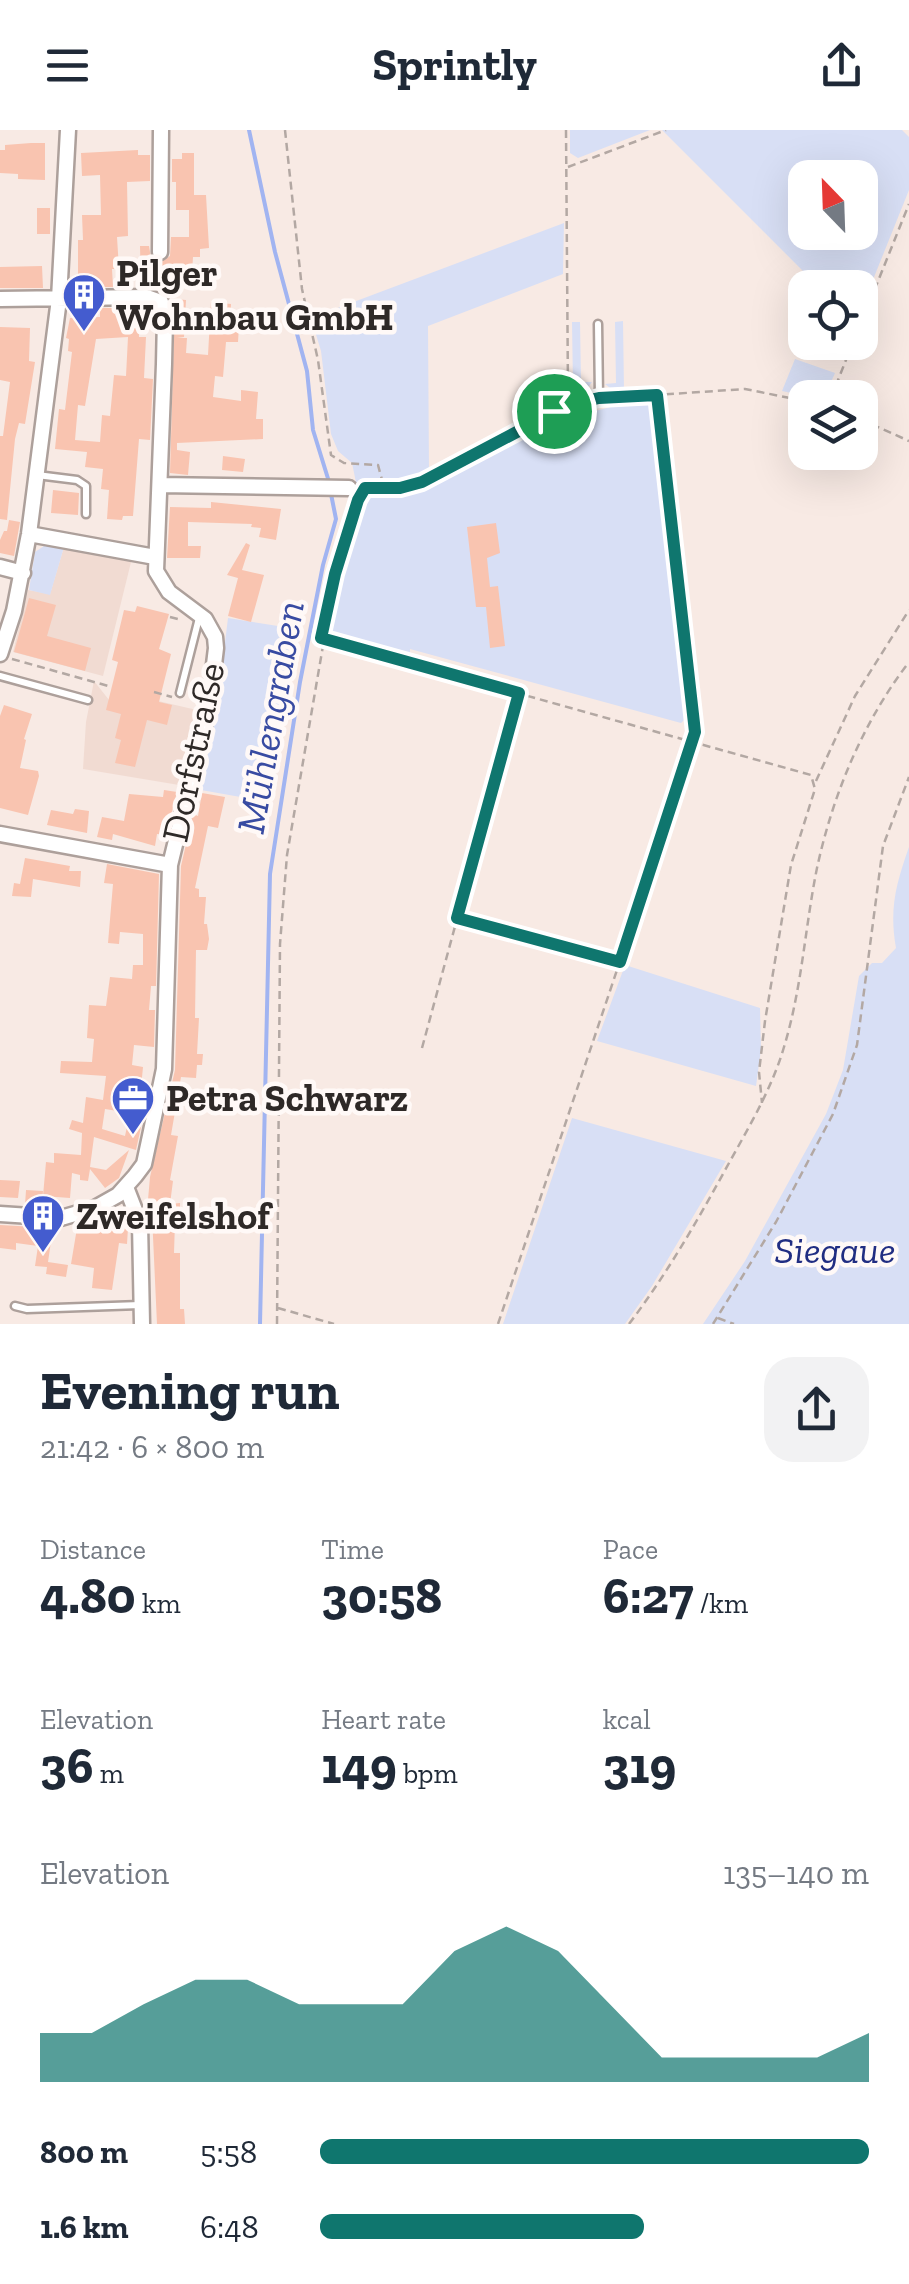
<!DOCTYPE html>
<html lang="en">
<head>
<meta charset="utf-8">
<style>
  body { margin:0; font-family:"Zilla Slab",serif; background:#f2f2f3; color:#1f2937; height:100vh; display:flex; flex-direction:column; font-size:38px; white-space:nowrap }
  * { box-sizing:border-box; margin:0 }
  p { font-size:32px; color:#747a83 }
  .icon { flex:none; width:55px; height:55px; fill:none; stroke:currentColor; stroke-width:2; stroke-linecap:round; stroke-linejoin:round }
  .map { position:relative; height:1194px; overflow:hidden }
  .side { display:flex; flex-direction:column; background:#fff; flex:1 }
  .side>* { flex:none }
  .needle { width:65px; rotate:337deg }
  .controls { position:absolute; left:788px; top:30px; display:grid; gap:20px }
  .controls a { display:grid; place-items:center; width:90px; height:90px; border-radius:20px; background:#fff; box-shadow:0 10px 40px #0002; font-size:50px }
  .pin { position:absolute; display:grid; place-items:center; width:85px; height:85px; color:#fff; margin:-42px; border:5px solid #fff; border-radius:50%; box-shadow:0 2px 10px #0007 }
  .round { display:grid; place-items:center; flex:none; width:105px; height:105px; border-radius:30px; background:#f2f2f3 }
  .summary { display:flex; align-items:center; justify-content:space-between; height:170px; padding:0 40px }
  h1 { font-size:55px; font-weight:700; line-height:75px }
  .stats { display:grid; grid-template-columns:repeat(3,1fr); gap:15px; height:170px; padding:10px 40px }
  .stats div { display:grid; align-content:center }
  .stats b { font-size:50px; font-weight:700 }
  .stats small { font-size:28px; font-weight:400 }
  .stats p { font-size:28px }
  .chart { height:280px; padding:20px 40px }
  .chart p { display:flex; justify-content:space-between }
  .chart svg { width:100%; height:180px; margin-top:10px; fill:#0f766e; opacity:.7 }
  ul { padding:0 40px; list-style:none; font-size:32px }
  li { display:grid; grid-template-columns:160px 120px 1fr; align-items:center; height:75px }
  li i { height:25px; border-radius:12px; background:#0f766e }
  header { display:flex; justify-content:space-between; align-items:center; height:130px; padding:0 40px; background:#fff; font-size:45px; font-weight:700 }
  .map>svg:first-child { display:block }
  .built { fill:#f1dbd2 }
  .green { fill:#d8dff5; fill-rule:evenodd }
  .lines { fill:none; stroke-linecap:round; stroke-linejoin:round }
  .stream { stroke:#a1b4f1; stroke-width:4 }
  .building { fill:#f9c4b0; fill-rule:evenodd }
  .lane-casing { stroke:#ada09b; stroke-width:11 }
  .street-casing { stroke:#ada09b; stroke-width:19 }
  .path { stroke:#b3a8a3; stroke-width:2.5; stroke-dasharray:8 5; stroke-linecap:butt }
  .lane { stroke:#fff; stroke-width:6 }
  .street { stroke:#fff; stroke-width:14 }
  .route-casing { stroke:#fff; stroke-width:20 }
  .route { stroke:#0f766e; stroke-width:12 }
  .labels { text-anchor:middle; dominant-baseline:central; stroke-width:9; stroke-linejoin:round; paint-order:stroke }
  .poi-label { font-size:38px; font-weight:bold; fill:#2e2927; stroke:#fff9f7; text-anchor:start }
  .street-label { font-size:38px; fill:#2e2927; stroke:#fff9f7 }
  .park-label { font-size:38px; font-style:italic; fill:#202d82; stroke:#fff9f7 }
  .water-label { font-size:40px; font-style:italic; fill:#384ba2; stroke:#fff9f7 }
</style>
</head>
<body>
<header><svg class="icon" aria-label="menu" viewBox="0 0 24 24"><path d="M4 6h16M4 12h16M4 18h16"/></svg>Sprintly<svg class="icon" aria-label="share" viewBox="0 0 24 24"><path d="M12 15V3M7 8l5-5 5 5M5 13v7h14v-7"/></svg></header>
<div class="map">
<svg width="909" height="1194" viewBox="0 0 909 1194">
  <rect width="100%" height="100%" fill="#f8eae4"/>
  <path class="built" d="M 64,417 L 132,428 L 103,546 L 13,522 L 28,460 L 50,464 Z
    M 94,551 L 109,570 L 141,567 L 201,581 L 188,633 L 181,635 L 179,655 L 83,639 L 86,592 Z"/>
  <path class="green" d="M 570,0 L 650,0 L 578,28 L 570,23 Z
    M 662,0 L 902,0 L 909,7 L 909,60 L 860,182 L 860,158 L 819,157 ZM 805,48 L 860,48 L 860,102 L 805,102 Z
    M 564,93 L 563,144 L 428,196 L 429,342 L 399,351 L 398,361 C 437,355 469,334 505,316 C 551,294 595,277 646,271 L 655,279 L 687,587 L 681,593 L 410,519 L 410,528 L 317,504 L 331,459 L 345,434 L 358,395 L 360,372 L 352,333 L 338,321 L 331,304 L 321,221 L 311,188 Z
    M 623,191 L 624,261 L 614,261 L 605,254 L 616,253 L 615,192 Z
    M 572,192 L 580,192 L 581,252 L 592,252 L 584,263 L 573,256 Z
    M 795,229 L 835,243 C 822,275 812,267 782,261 Z
    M 47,414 L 64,417 L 50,465 L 29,460 L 35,422 Z
    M 228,488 L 297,499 L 269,672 L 201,660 L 217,577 Z
    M 909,717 L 909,1194 L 703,1194 L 745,1131 L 826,984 L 843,940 L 859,846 L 872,833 L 882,833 L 896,818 C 889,779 896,754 909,717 Z
    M 625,835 L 760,878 L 761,919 L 756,956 L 597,911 Z
    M 572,988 L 726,1031 L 652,1156 L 625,1194 L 503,1194 Z"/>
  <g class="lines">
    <path class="stream" d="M 249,0 L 275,122 L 307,241 L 313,300 L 330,355
      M 260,1194 L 270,744 L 300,552 L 323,435 L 336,389 L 331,364"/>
  </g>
  <path class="building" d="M 31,13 L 45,13 L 45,50 L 18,49 L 18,44 L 0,43 L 0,20 L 5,20 L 5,15 Z
    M 138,20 L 138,25 L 150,25 L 150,51 L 127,52 L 128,106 L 117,107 L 119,139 L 112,139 L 113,157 L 81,157 L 78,154 L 78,110 L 83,110 L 82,85 L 101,85 L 100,45 L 82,46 L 81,23 Z
    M 182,23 L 194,23 L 194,65 L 206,65 L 209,118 L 200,119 L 200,127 L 193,127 L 192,143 L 156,144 L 156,159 L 141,156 L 140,116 L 149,116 L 151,128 L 161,132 L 170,126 L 171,107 L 189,107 L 189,80 L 176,80 L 176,52 L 172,52 L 172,29 L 182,29 Z
    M 37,78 L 50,78 L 50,104 L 37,104 Z
    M 42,136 L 43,158 L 0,158 L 0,137 Z
    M 175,169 L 186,170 L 184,207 L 177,208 L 187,208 L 186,223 L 208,225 L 211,172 L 231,174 L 230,196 L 239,196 L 238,212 L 226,212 L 223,247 L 215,246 L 213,267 L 241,271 L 241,260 L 258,262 L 256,289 L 263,289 L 263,309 L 177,313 L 177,320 L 190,322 L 188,345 L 170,343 Z
    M 100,178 L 138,178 L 139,207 L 146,207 L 144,248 L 153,249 L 150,310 L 139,309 L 133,386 L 123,386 L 122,390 L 107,389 L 109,360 L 101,359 L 103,339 L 85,337 L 87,322 L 55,319 L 59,279 L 65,280 L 72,222 L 68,221 L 69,209 L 66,208 L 70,188 L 100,187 ZM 128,207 L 126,246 L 114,245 L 110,286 L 102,285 L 100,312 L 75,310 L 78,275 L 85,276 L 96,209 Z
    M 0,197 L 30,198 L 29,231 L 35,232 L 25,294 L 19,293 L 15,309 L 7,390 L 0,389 L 0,306 L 3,306 L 10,252 L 0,250 Z
    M 223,326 L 245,329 L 243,342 L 222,340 Z
    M 53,360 L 79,363 L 78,385 L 51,383 Z
    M 211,372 L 281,379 L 276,410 L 259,407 L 261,398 L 251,397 L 252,394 L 188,392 L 188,416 L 201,416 L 200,428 L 167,428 L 170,377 L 211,378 Z
    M 9,390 L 20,392 L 14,426 L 0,423 L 0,410 L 4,401 L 7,401 Z
    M 496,393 L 500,423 L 487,428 L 490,457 L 498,456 L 505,516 L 490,518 L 486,477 L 476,477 L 467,397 Z
    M 246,413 L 250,415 L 242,440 L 264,445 L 251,492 L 228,486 L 238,448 L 227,445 Z
    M 29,468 L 56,475 L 47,506 L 91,518 L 85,541 L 14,522 Z
    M 137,476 L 169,484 L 159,519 L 171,524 L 159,572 L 172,575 L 167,595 L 147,590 L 135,637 L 115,633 L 121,610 L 115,608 L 121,584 L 106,580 L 118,532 L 112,530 L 124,480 L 135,482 Z
    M 4,575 L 32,584 L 24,609 L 26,610 L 20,638 L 38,641 L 39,646 L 28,685 L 0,678 L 0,586 Z
    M 164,660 L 177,662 L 166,705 L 157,704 L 155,716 L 113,704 L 112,710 L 97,707 L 102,687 L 124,691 L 129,664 L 163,667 Z
    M 202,663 L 225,667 L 218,698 L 208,696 L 195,758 L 199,759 L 199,767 L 206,767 L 204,794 L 207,794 L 209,809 L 207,820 L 196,820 L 195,888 L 199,888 L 197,924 L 203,924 L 202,935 L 197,935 L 196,948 L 181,947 L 171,1005 L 178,1006 L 170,1050 L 173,1051 L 170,1074 L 180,1073 L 180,1079 L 204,1078 L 205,1088 L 175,1092 L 174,1123 L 180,1123 L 180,1179 L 184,1179 L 185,1194 L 157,1194 L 152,1085 L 147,1081 L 150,1047 L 175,940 L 181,736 L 193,684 L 198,686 Z
    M 75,679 L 89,681 L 87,703 L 47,695 L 51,680 L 73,684 Z
    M 25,728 L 70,736 L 69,741 L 81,741 L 80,757 L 33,749 L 31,767 L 12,766 L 14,753 L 20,754 Z
    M 107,734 L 159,744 L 156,856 L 151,856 L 149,880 L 155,880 L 154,917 L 134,915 L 132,935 L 143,937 L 141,958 L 149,960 L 136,1020 L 94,1007 L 90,1037 L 106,1040 L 129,1020 L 119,1048 L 105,1058 L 90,1039 L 88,1051 L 80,1050 L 80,1045 L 72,1043 L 70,1068 L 43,1066 L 46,1032 L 54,1033 L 54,1023 L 81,1025 L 82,1003 L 69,999 L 72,990 L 83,993 L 86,967 L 103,970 L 106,946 L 60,943 L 61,931 L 92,932 L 94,909 L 87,908 L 89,875 L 106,876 L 110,847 L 132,849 L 133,835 L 143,835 L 143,804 L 120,802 L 119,814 L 108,813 L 113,754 L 104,753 ZM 105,979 L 130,983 L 125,1006 L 102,999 Z
    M 0,1050 L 20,1051 L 18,1068 L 0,1067 Z
    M 26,1060 L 43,1061 L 42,1076 L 25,1075 Z
    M 95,1094 L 128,1098 L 127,1114 L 119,1113 L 112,1160 L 92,1158 L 94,1138 L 71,1134 L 77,1098 L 94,1100 Z
    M 0,1095 L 53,1098 L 48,1132 L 68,1135 L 66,1147 L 46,1144 L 47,1137 L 35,1136 L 38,1116 L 16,1113 L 16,1120 L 0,1118 Z"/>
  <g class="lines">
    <g class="lane-casing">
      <path id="lane" d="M 598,194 L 599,268
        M 37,345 L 77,350 L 86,356 L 86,384
        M 350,358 L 383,359 L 412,355 L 555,281 L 587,269 L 629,267
        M 0,546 L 88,570
        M 180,563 L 200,484
        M 15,1176 L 27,1179 L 140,1175"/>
    </g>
    <g class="street-casing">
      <path id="street" d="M 160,122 L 161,0
        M 0,169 L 147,167 L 161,172 L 165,188 L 164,234 L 156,441 L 169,462 L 205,489 L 215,507 L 216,518 L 209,576 L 170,735 L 164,939 L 150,1006 L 144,1034 L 135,1046 L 118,1065 L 95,1078 L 61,1088 L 0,1084
        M 160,355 L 349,358
        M 29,404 L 155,427
        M 0,437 L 23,443
        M 0,524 L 14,481 L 29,404 L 59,169 L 68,0
        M 0,704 L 170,735
        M 126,1057 L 140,1093 L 142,1194"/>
    </g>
    <path class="path" d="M 285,0 L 302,159 L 318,230 L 331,325 L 344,333 L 378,335 L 382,350
      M 566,0 L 568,263
      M 568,37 L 666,0
      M 159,138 L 160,155
      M 860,196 L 909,74
      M 640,266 L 745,259 L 805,271
      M 831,268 L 853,212
      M 860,289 L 909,311
      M 170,487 L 182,490
      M 327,510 L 811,645 L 815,659 L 791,735 L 765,891 L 759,942 L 762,973
      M 12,529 L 112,557
      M 154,562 L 172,567
      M 519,563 L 457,788 L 619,832
      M 816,651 L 855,566 L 909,480
      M 422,918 L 457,789
      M 278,1178 L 334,1194
      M 718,1188 L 734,1194
      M 277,1194 L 280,814 L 287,725 L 324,510 L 321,508 L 335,443 L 357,371
      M 498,1194 L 694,611 L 657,265
      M 629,1194 C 667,1144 699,1088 729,1033 C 750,995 772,958 784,917 C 802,858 805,797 817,738 C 833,664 863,592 909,532
      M 713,1194 L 776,1092 L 833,984 L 857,915 L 883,716 L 909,647"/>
    <use href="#lane" class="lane"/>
    <use href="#street" class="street"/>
  </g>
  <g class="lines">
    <g class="route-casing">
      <path id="route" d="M 657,265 L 695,602 L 620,832 L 457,788 L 519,563 L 321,508 L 335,444 L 358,370 L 365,358 L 400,358 L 422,352 L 568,275 L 599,268 Z"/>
    </g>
    <use href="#route" class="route"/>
  </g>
  <defs>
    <g id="building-pin" transform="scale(2.25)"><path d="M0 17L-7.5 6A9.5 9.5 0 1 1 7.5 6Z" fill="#445ccf" stroke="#fff9f7"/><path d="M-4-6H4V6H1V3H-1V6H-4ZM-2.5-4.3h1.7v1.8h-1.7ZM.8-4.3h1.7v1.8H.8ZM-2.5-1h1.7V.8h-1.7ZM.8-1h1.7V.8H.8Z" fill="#fff"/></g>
    <g id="office-pin" transform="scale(2.25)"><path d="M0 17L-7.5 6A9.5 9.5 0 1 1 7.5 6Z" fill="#445ccf" stroke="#fff9f7"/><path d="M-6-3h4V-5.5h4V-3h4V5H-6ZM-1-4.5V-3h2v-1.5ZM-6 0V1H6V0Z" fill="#fff"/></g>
  </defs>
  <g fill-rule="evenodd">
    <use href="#building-pin" x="84" y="165"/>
    <use href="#office-pin" x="133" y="968"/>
    <use href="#building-pin" x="43" y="1086"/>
  </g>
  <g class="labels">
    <g class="poi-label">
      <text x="116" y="143">Pilger<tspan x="116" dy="44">Wohnbau GmbH</tspan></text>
      <text x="166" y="968">Petra Schwarz</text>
      <text x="76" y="1086">Zweifelshof</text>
    </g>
    <g class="street-label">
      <text transform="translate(193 622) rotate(-78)">Dorfstraße</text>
    </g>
    <g class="park-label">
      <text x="835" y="1120">Siegaue</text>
    </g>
    <g class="water-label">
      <text transform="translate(270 587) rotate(-80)">Mühlengraben</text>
    </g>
  </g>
</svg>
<div class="controls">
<a><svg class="needle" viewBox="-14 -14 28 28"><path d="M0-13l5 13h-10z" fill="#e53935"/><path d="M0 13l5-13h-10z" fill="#747a83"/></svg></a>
<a><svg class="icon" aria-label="locate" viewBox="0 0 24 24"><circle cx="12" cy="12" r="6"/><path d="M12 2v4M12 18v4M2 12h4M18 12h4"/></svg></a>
<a><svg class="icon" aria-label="layers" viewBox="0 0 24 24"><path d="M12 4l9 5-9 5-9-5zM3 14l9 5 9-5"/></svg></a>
</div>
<div class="pin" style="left:554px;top:281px;background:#1e9e55"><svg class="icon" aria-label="arrive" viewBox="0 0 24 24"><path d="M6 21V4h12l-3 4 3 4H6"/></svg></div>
</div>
<section class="side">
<div class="summary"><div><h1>Evening run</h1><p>21:42 · 6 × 800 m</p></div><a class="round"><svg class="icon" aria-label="share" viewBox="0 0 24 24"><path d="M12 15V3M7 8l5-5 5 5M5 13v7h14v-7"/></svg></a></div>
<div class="stats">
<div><p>Distance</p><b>4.80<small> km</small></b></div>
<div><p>Time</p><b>30:58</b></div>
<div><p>Pace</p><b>6:27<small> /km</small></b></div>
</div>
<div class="stats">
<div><p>Elevation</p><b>36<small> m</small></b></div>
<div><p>Heart rate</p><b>149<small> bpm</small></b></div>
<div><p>kcal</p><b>319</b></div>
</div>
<div class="chart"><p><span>Elevation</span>135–140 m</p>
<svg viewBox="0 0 160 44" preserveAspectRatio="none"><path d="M0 44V32L10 32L20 25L30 19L40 19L50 25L60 25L70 25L80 12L90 6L100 12L110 25L120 38L130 38L140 38L150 38L160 32V44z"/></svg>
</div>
<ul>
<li><b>800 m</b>5:58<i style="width:100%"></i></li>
<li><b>1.6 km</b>6:48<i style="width:59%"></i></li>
</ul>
</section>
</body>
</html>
